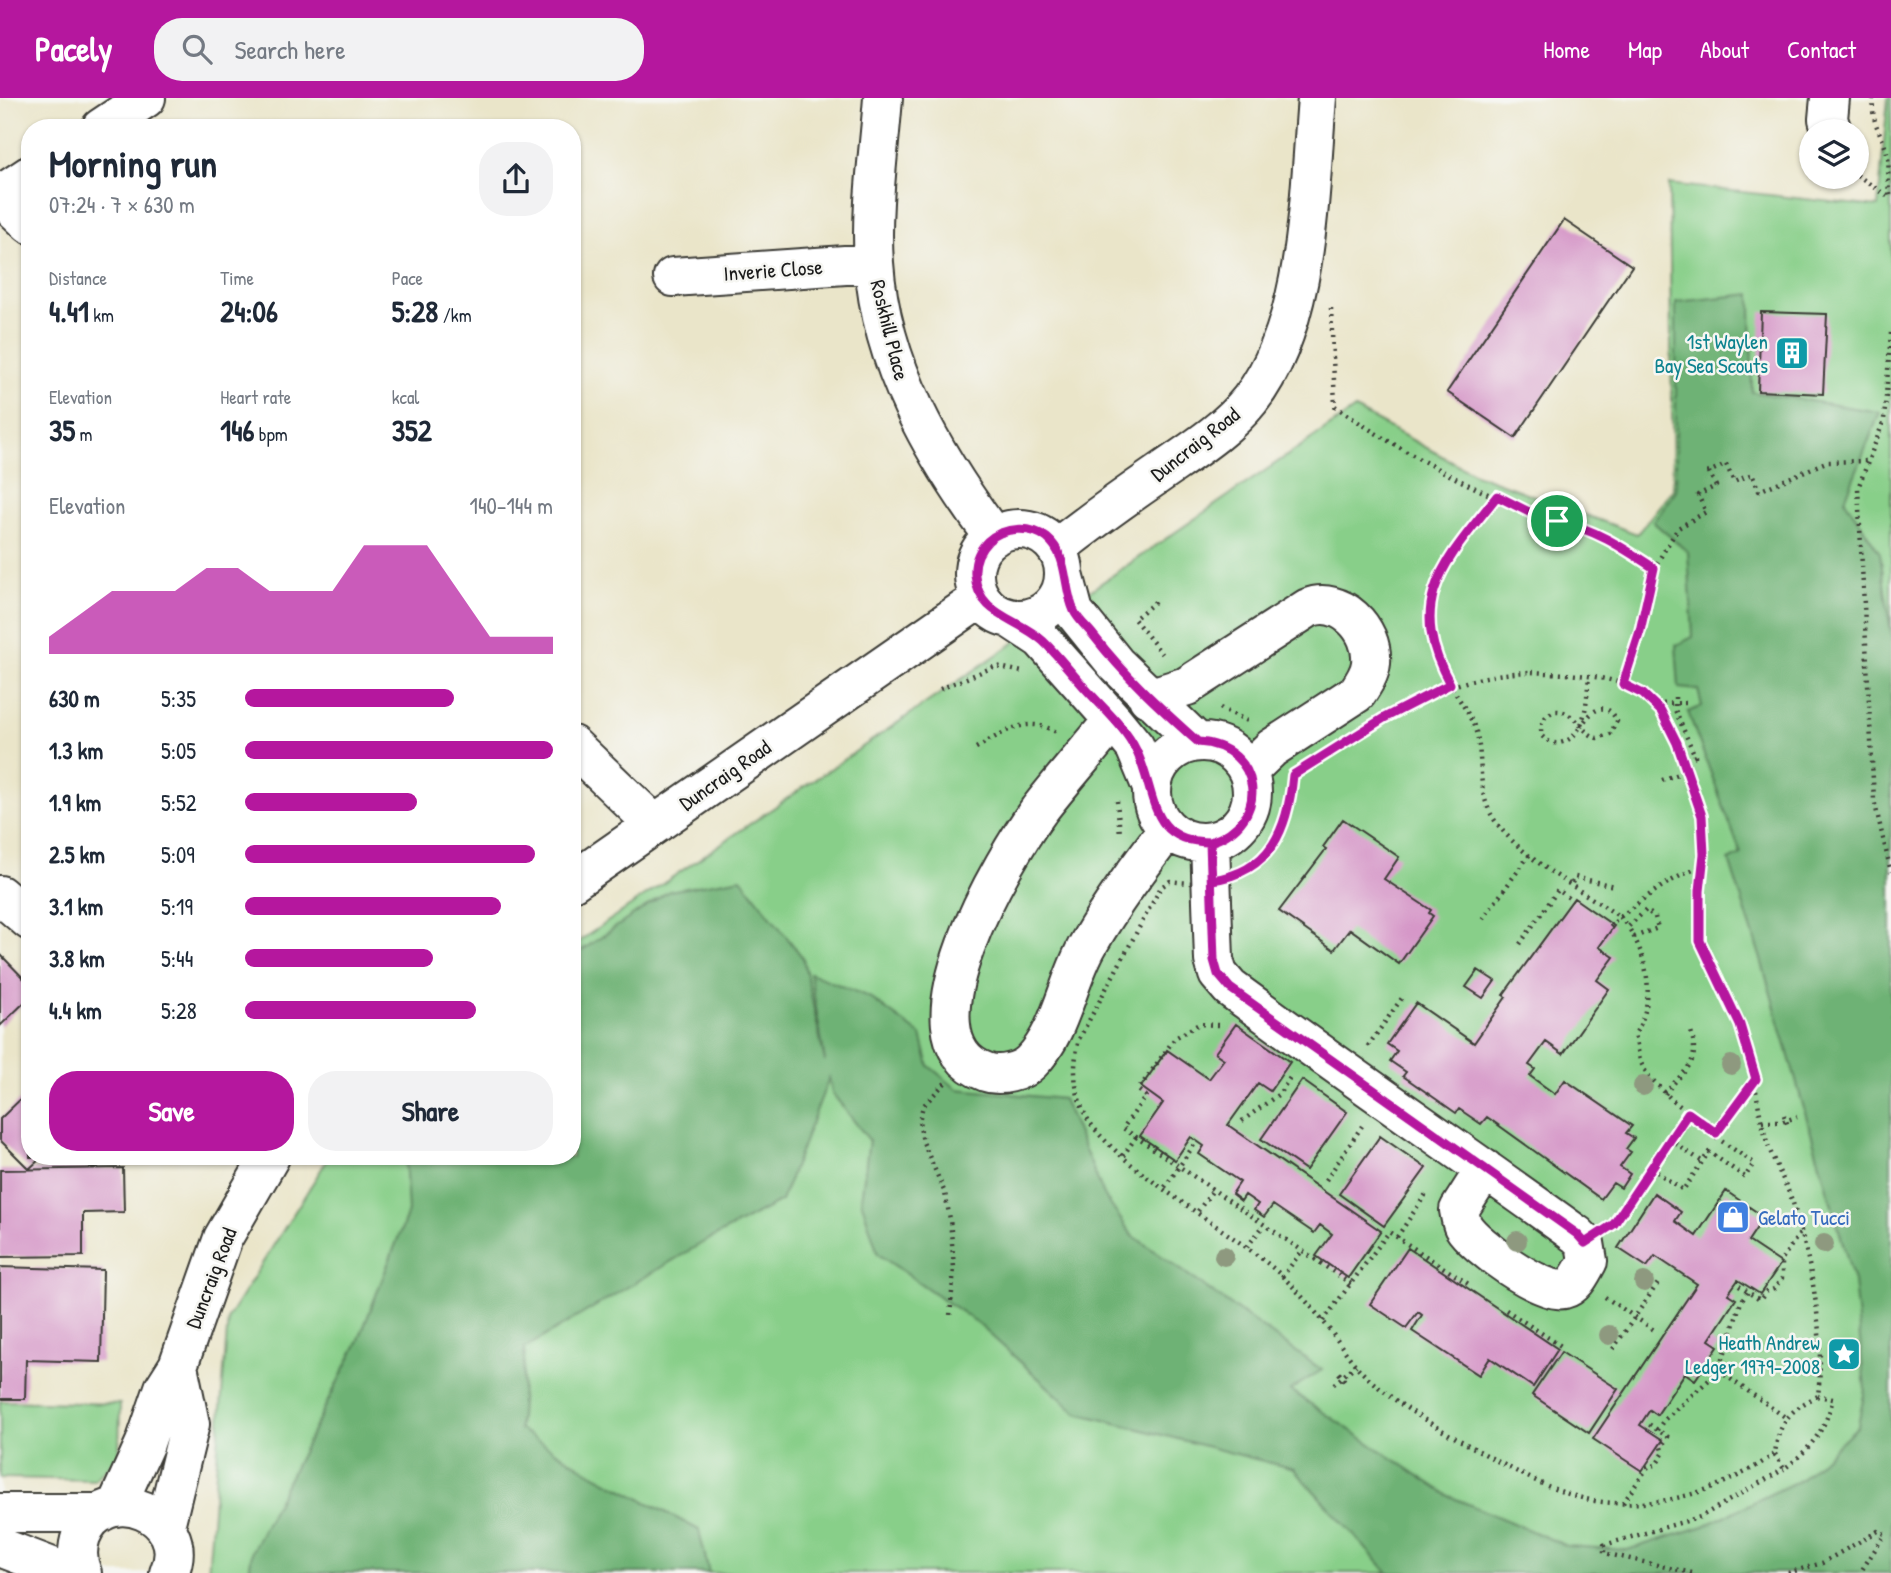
<!DOCTYPE html>
<html lang="en">
<head>
<meta charset="utf-8">
<style>
  body { margin:0; font-family:"Patrick Hand",sans-serif; background:#f2f2f3; color:#1f2937; height:100vh; display:flex; flex-direction:column; font-size:26px; white-space:nowrap }
  * { box-sizing:border-box; margin:0 }
  p { font-size:23px; color:#747a83 }
  .icon { flex:none; width:38px; height:38px; fill:none; stroke:currentColor; stroke-width:2; stroke-linecap:round; stroke-linejoin:round }
  .map { position:relative; flex:1; overflow:hidden }
  .panel { position:absolute; left:21px; top:21px; width:560px; height:1046px; display:flex; flex-direction:column; background:#fff; border-radius:28px; box-shadow:0 2px 5px #0004 }
  .panel>* { flex:none }
  .controls { position:absolute; left:1799px; top:21px; display:grid; gap:14px }
  .controls a { display:grid; place-items:center; width:70px; height:70px; border-radius:50%; background:#fff; box-shadow:0 2px 5px #0004; font-size:35px }
  .pin { position:absolute; display:grid; place-items:center; width:60px; height:60px; color:#fff; margin:-30px; border:4px solid #fff; border-radius:50%; box-shadow:0 2px 7px #0007 }
  .round { display:grid; place-items:center; flex:none; width:74px; height:74px; border-radius:28px; background:#f2f2f3 }
  .head { display:flex; align-items:center; justify-content:space-between; height:119px; padding:0 28px }
  h1 { font-size:38px; font-weight:800; line-height:52px }
  .metrics { display:grid; grid-template-columns:repeat(3,1fr); gap:10px; height:119px; padding:7px 28px }
  .metrics div { display:grid; align-content:center }
  .metrics b { font-size:30px; font-weight:800 }
  .metrics small { font-size:19px; font-weight:400 }
  .metrics p { font-size:19px }
  .chart { height:196px; padding:14px 28px }
  .chart p { display:flex; justify-content:space-between }
  .chart svg { width:100%; height:126px; margin-top:7px; fill:#b5179e; opacity:.7 }
  .cta { display:flex; gap:14px; margin-top:auto; padding:14px 28px }
  .cta a { flex:1; height:80px; border-radius:28px; background:#b5179e; color:#fff; font-size:28px; font-weight:800; line-height:80px; text-align:center }
  .cta a+a { background:#f2f2f3; color:#1f2937 }
  ul { padding:0 28px; list-style:none; font-size:23px }
  li { display:grid; grid-template-columns:112px 84px 1fr; align-items:center; height:52px }
  li i { height:18px; border-radius:9px; background:#b5179e }
  header { display:flex; align-items:center; gap:42px; box-sizing:border-box; height:98px; padding:0 35px; background:#b5179e; color:#fff }
  header strong { font-size:33px }
  nav { display:flex; gap:38px; margin-inline-start:auto; font-size:24px }
  .search { width:490px; height:63px; background:#f2f2f3; display:flex; align-items:center; gap:18px; box-sizing:border-box; padding:0 24px; border-radius:28px; color:#747a83; font-size:26px }
  .map>svg:first-child { display:block }
  .green { fill:#88cf89; stroke:#527652; stroke-width:2 }
  .forest { fill:#6eb275; stroke:#456748; stroke-width:2 }
  .building { fill:#d596c7 }
  .lines { fill:none; stroke-linecap:round; stroke-linejoin:round }
  .minor-casing { stroke:#3b3a36; stroke-width:42 }
  .path { stroke:#3b3a36; stroke-width:4.5; stroke-dasharray:2 5; stroke-linecap:butt }
  .minor { stroke:#fff; stroke-width:38 }
  .tree { fill:#8e997f }
  .route-casing { stroke:#fff; stroke-width:14 }
  .route { stroke:#b5179e; stroke-width:9 }
  .labels { text-anchor:middle; dominant-baseline:central; stroke-width:5; stroke-linejoin:round; paint-order:stroke }
  .street-label { font-size:21px; fill:#1c1c1c; stroke:#f6f6f2 }
  .culture-label { font-size:21px; fill:#0d838f; stroke:#f6f6f2; text-anchor:end }
  .shop-label { font-size:21px; fill:#366cbe; stroke:#f6f6f2; text-anchor:start }
</style>
</head>
<body>
<header>
<strong>Pacely</strong>
<div class="search"><svg class="icon" aria-label="search" viewBox="0 0 24 24"><circle cx="10" cy="10" r="6"/><path d="M15 15l6 6"/></svg>Search here</div>
<nav><a>Home</a><a>Map</a><a>About</a><a>Contact</a></nav>
</header>
<div class="map">
<svg width="1891" height="1475" viewBox="0 0 1891 1475">
  <rect width="100%" height="100%" fill="#f6f6f2"/>
  <filter id="ink" filterUnits="userSpaceOnUse"><feTurbulence type="fractalNoise" baseFrequency=".0143" numOctaves="2"/><feDisplacementMap in="SourceGraphic" scale="14" xChannelSelector="R" yChannelSelector="G"/><feConvolveMatrix kernelMatrix="1 2 1 2 8 2 1 2 1" color-interpolation-filters="sRGB"/></filter>
  <filter id="wash" filterUnits="userSpaceOnUse"><feTurbulence type="fractalNoise" baseFrequency=".00686" numOctaves="4" result="noise"/><feDisplacementMap in="SourceGraphic" scale="28" xChannelSelector="R" yChannelSelector="G"/><feGaussianBlur stdDeviation="1.57" result="paint"/><feColorMatrix in="noise" values="0 0 0 0 0 0 0 0 0 0 0 0 0 0 0 0 0 1.4 0 .05"/><feComposite in="paint" operator="in"/></filter>
  <g filter="url(#wash)">
    <rect width="100%" height="100%" fill="#eae5c9"/>
    <path class="green" d="M 1888,0 L 1891,0 L 1891,1475 L 208,1475 L 228,1220 L 329,1059 L 572,1059 L 572,848 L 1355,311 L 1475,376 L 1637,436 L 1673,391 L 1669,86 L 1878,109 Z
      M 0,1303 L 120,1306 L 119,1359 L 94,1382 L 0,1380 Z"/>
    <path class="forest" d="M 1751,196 L 1752,294 L 1880,314 L 1845,402 L 1880,455 L 1891,534 L 1891,1475 L 1388,1475 L 1294,1371 L 1077,1315 L 976,1224 L 878,1156 L 861,1102 L 869,1042 L 832,995 L 829,980 L 781,1103 L 704,1144 L 525,1250 L 519,1331 L 595,1377 L 699,1432 L 709,1475 L 249,1475 L 252,1453 L 358,1244 L 408,1114 L 405,1059 L 572,1059 L 572,859 L 669,793 L 741,780 L 803,860 L 825,963 L 810,875 L 869,899 L 921,937 L 929,968 L 957,991 L 1063,1001 L 1105,1099 L 1132,1137 L 1322,1272 L 1290,1292 L 1449,1398 L 1567,1448 L 1627,1452 L 1704,1428 L 1800,1382 L 1858,1328 L 1865,1291 L 1854,1184 L 1760,858 L 1729,762 L 1741,756 L 1688,614 L 1702,608 L 1698,592 L 1679,590 L 1676,547 L 1693,539 L 1688,454 L 1653,424 L 1676,392 L 1676,204 Z"/>
    <g id="blocks">
      <path class="building" d="M 1564,122 L 1632,168 L 1515,340 L 1447,294 Z
        M 1761,214 L 1827,216 L 1823,296 L 1758,293 Z
        M 1343,721 L 1399,759 L 1384,781 L 1431,812 L 1429,815 L 1433,818 L 1399,866 L 1350,831 L 1334,852 L 1279,813 L 1326,751 L 1323,749 Z
        M 1574,800 L 1614,828 L 1599,849 L 1614,859 L 1597,882 L 1609,891 L 1563,956 L 1546,944 L 1529,967 L 1535,971 L 1530,978 L 1555,996 L 1565,982 L 1632,1028 L 1626,1035 L 1634,1040 L 1626,1051 L 1631,1054 L 1620,1069 L 1630,1076 L 1621,1090 L 1613,1085 L 1601,1101 L 1487,1019 L 1481,1026 L 1459,1011 L 1456,1015 L 1403,978 L 1406,974 L 1390,963 L 1397,953 L 1387,946 L 1416,905 L 1474,945 L 1506,899 L 1503,897 Z
        M 0,856 L 30,887 L 30,899 L 0,928 Z
        M 1478,872 L 1495,883 L 1483,900 L 1466,889 Z
        M 1236,926 L 1290,964 L 1270,993 L 1258,985 L 1228,1027 L 1381,1133 L 1348,1180 L 1316,1158 L 1332,1136 L 1320,1127 L 1314,1135 L 1273,1107 L 1264,1119 L 1254,1112 L 1258,1106 L 1245,1097 L 1241,1103 L 1232,1096 L 1240,1084 L 1199,1056 L 1204,1048 L 1191,1039 L 1175,1062 L 1140,1038 L 1163,1005 L 1141,989 L 1167,952 L 1209,981 L 1224,961 L 1215,955 Z
        M 1302,982 L 1347,1014 L 1306,1072 L 1261,1041 Z
        M 30,992 L 30,1059 L 42,1059 L 29,1071 L 0,1042 L 0,1021 Z
        M 1380,1038 L 1426,1070 L 1384,1128 L 1339,1096 Z
        M 123,1070 L 124,1114 L 83,1115 L 83,1158 L 0,1159 L 0,1072 Z
        M 1726,1093 L 1764,1119 L 1748,1143 L 1781,1165 L 1760,1196 L 1738,1182 L 1728,1196 L 1736,1201 L 1709,1242 L 1718,1248 L 1695,1282 L 1685,1275 L 1657,1317 L 1650,1312 L 1640,1327 L 1663,1342 L 1642,1373 L 1593,1341 L 1697,1186 L 1655,1158 L 1647,1169 L 1618,1150 L 1654,1095 L 1681,1114 L 1675,1123 L 1696,1138 Z
        M 1408,1150 L 1558,1251 L 1533,1289 L 1490,1260 L 1479,1277 L 1412,1233 L 1422,1217 L 1418,1214 L 1406,1230 L 1370,1206 Z
        M 0,1169 L 103,1172 L 101,1264 L 26,1262 L 25,1301 L 0,1301 Z
        M 1561,1254 L 1618,1291 L 1589,1335 L 1532,1297 Z"/>
    </g>
  </g>
  <g filter="url(#ink)">
    <use href="#blocks" fill-opacity="0" stroke="#3b3a36" stroke-width="2"/>
    <g class="lines">
      <g class="minor-casing">
        <path id="minor" d="M 883,0 C 879,54 870,111 874,165 C 881,268 934,358 994,439
          M 1830,0 L 1828,21 L 1832,33
          M 101,30 L 146,0
          M 0,97 L 30,77
          M 0,98 L 30,126
          M 673,179 L 874,165
          M974 476a45 45 0 1 1 90 0a45 45 0 1 1-90 0Z
          M 1057,450 C 1090,424 1125,399 1160,375 C 1190,354 1227,331 1250,302 C 1310,225 1309,94 1317,0
          M 1065,480 L 1074,514 L 1116,566 L 1197,644
          M 1009,520 L 1041,541 L 1113,622 L 1135,649 L 1152,690
          M 1148,600 L 1187,588 L 1308,510 C 1340,497 1374,531 1371,565 C 1370,576 1363,586 1357,595 L 1272,650 L 1248,673
          M 1113,622 C 1089,652 1063,681 1039,712 C 1006,757 894,942 986,974 C 1000,979 1021,974 1031,964 C 1062,933 1067,882 1089,845 C 1112,805 1140,768 1168,731
          M1152 694a50 50 0 1 1 100 0a50 50 0 1 1-100 0Z
          M 572,647 L 654,726
          M 1210,744 L 1214,862 L 1218,876 L 1230,890 C 1344,974 1462,1054 1577,1137 L 1585,1145 L 1588,1163 C 1582,1173 1576,1188 1564,1191 C 1543,1197 1474,1147 1463,1128 C 1461,1124 1460,1117 1459,1112 L 1485,1071
          M 572,784 L 981,500
          M 0,797 L 30,823
          M 116,1409 L 145,1345 L 164,1290 L 178,1268 L 223,1140 L 270,1059
          M 0,1415 L 100,1415
          M 165,1428 L 190,1326 L 178,1268
          M 0,1449 L 68,1475
          M 82,1475 C 77,1463 77,1450 81,1438 C 104,1379 195,1417 169,1475"/>
      </g>
      <path class="path" d="M 1873,0 C 1871,27 1881,32 1887,55 C 1891,71 1885,83 1891,99
        M 1857,77 L 1890,100
        M 1331,210 L 1335,308 C 1394,350 1466,388 1533,416 C 1549,423 1568,423 1585,429 C 1610,438 1632,455 1654,470
        M 1891,235 L 1884,322 L 1858,390 L 1874,702 L 1891,774
        M 1497,398 C 1458,448 1409,495 1438,563 C 1447,586 1464,605 1474,628 C 1484,653 1477,681 1487,707 C 1502,751 1582,792 1620,819 C 1646,799 1670,780 1701,769
        M 1155,504 L 1134,521 L 1164,558
        M 1532,574 C 1571,577 1630,575 1657,608 C 1683,640 1704,712 1704,752 C 1704,782 1696,813 1700,842 C 1704,869 1730,903 1740,928 C 1756,967 1755,1008 1768,1047 C 1775,1067 1786,1085 1793,1105 C 1812,1167 1825,1234 1818,1298 C 1790,1311 1778,1325 1775,1356 C 1723,1392 1659,1413 1595,1403 C 1553,1395 1511,1371 1474,1350 C 1437,1330 1399,1308 1368,1280 C 1349,1263 1338,1241 1322,1222 C 1305,1201 1287,1181 1267,1165 C 1221,1127 1106,1062 1084,1014 C 1073,990 1073,966 1079,941 L 1161,789 L 1170,783 C 1225,792 1270,767 1289,715 C 1293,704 1292,689 1293,677 C 1371,628 1437,576 1532,574 Z
        M 1623,586 L 1640,533 L 1654,470 L 1678,430 L 1706,414 L 1698,397 L 1716,388 L 1709,374 L 1726,366 L 1734,384 L 1752,376 L 1759,393 L 1826,364 L 1867,363
        M 940,591 L 996,568 L 1022,574
        M 1675,599 L 1675,612 L 1695,658 L 1683,663
        M 1656,606 L 1686,605
        M 1220,610 L 1250,624
        M 1581,629 C 1590,613 1606,600 1617,623 L 1610,636 L 1597,640 C 1580,634 1574,611 1554,613 C 1543,619 1539,626 1542,638 C 1548,644 1555,647 1563,644 C 1588,636 1586,600 1589,579
        M 976,650 C 1005,634 1026,616 1058,635
        M 1662,682 L 1687,673
        M 1117,703 L 1120,736
        M 1572,785 L 1575,779 L 1614,788
        M 1483,821 L 1530,756
        M 1610,829 L 1620,819 L 1628,829
        M 1634,839 L 1658,830 L 1655,819 L 1646,812 L 1628,829 C 1649,861 1656,903 1635,936 L 1640,963 L 1647,976 L 1672,1002 L 1716,1035
        M 1520,846 L 1558,792 L 1573,803
        M 1218,927 L 1199,926 L 1175,940 L 1138,992 L 1146,998 L 1123,1030 L 1351,1186
        M 1368,948 L 1402,900
        M 945,985 L 923,1008 L 919,1023 L 923,1044 L 945,1095 L 950,1121 L 954,1170 L 950,1218
        M 1665,996 C 1685,969 1702,968 1690,930
        M 1784,1017 L 1788,1028
        M 1242,1023 L 1279,996 L 1291,978
        M 1762,1024 L 1781,1024 L 1797,1019
        M 1670,1042 L 1703,1064
        M 1123,1058 L 1136,1039
        M 1651,1070 L 1683,1092 L 1709,1054 L 1745,1079 L 1754,1065 L 1714,1038 L 1755,982
        M 1326,1082 L 1362,1028
        M 1165,1089 L 1194,1047
        M 1198,1113 L 1213,1092
        M 1614,1125 L 1688,1015
        M 1397,1139 L 1426,1096
        M 1247,1149 L 1264,1127
        M 1282,1179 L 1302,1153
        M 1739,1188 L 1760,1202 L 1766,1194 L 1774,1191 L 1782,1180 L 1782,1161 L 1800,1135
        M 1605,1199 L 1654,1232
        M 1506,1212 L 1561,1248
        M 1323,1223 L 1389,1134 L 1470,1187
        M 1613,1251 L 1658,1185
        M 1719,1273 L 1785,1319
        M 1339,1275 L 1346,1284
        M 1334,1286 L 1356,1267
        M 1657,1332 L 1664,1322 L 1719,1273 L 1741,1204 L 1748,1194
        M 1775,1356 L 1784,1371 C 1810,1351 1825,1333 1833,1301 L 1818,1298
        M 1623,1405 L 1648,1369 L 1656,1367 L 1663,1356 L 1661,1349 L 1668,1339 L 1647,1325
        M 1692,1475 L 1604,1455 L 1604,1447 L 1700,1419 L 1784,1371
        M 1788,1475 L 1822,1465 L 1878,1433 L 1885,1436 L 1860,1475"/>
      <use href="#minor" class="minor"/>
    </g>
    <g class="tree">
      <circle cx="1731" cy="967" r="10"/>
      <circle cx="1643" cy="988" r="10"/>
      <circle cx="1517" cy="1143" r="10"/>
      <circle cx="1824" cy="1146" r="10"/>
      <circle cx="1224" cy="1158" r="10"/>
      <circle cx="1644" cy="1184" r="10"/>
      <circle cx="1609" cy="1237" r="10"/>
    </g>
  </g>
  <g class="lines" filter="url(#ink)">
    <g class="route-casing">
      <path id="route" d="M 1557,423 L 1535,417 L 1497,398 C 1445,464 1404,502 1450,586 L 1384,620 L 1293,677 C 1288,731 1271,774 1212,782 L 1210,744 C 1147,744 1157,694 1136,652 C 1125,629 1102,609 1085,590 C 1071,575 1058,557 1043,543 C 1017,519 978,518 975,477 C 974,464 979,452 988,443 C 1003,429 1031,427 1047,440 C 1069,458 1063,489 1074,513 C 1078,522 1088,530 1094,538 C 1125,578 1160,610 1198,644 C 1263,648 1272,725 1210,744 L 1214,862 L 1218,876 L 1230,890 L 1577,1136 L 1585,1145 L 1614,1126 L 1688,1015 L 1716,1035 L 1756,981 L 1740,927 L 1700,843 L 1700,793 L 1704,756 L 1702,718 L 1677,645 L 1661,613 L 1643,596 L 1623,586 L 1640,533 L 1654,470 C 1622,449 1595,431 1557,423"/>
    </g>
    <use href="#route" class="route"/>
  </g>
  <defs>
    <g id="building-square" transform="scale(1.75)"><rect x="-9" y="-9" width="18" height="18" rx="4" fill="#0f9aa8" stroke="#f6f6f2"/><path d="M-4-6H4V6H1V3H-1V6H-4ZM-2.5-4.3h1.7v1.8h-1.7ZM.8-4.3h1.7v1.8H.8ZM-2.5-1h1.7V.8h-1.7ZM.8-1h1.7V.8H.8Z" fill="#fff"/></g>
    <g id="shop-square" transform="scale(1.75)"><rect x="-9" y="-9" width="18" height="18" rx="4" fill="#3f7fe0" stroke="#f6f6f2"/><path d="M-5-2.5h2.3a2.7 3.5 0 0 1 5.4 0H5L5.5 6h-11ZM-1.5-2.5h3a1.5 2.3 0 0 0-3 0Z" fill="#fff"/></g>
    <g id="sight-square" transform="scale(1.75)"><rect x="-9" y="-9" width="18" height="18" rx="4" fill="#0f9aa8" stroke="#f6f6f2"/><path d="M0-6L1.8-2.2L6-1.7L2.9 1.2L3.7 5.4L0 3.3L-3.7 5.4L-2.9 1.2L-6-1.7L-1.8-2.2Z" fill="#fff"/></g>
  </defs>
  <g fill-rule="evenodd">
    <use href="#building-square" x="1792" y="255"/>
    <use href="#shop-square" x="1733" y="1119"/>
    <use href="#sight-square" x="1844" y="1256"/>
  </g>
  <g class="labels">
    <g class="street-label">
      <text transform="translate(773 172) rotate(-4)">Inverie Close</text>
      <text transform="translate(890 232) rotate(76)">Roskhill Place</text>
      <text transform="translate(1195 346) rotate(-38)">Duncraig Road</text>
      <text transform="translate(725 677) rotate(-35)">Duncraig Road</text>
      <text transform="translate(211 1180) rotate(-69)">Duncraig Road</text>
    </g>
    <g class="culture-label">
      <text x="1768" y="243">1st Waylen<tspan x="1768" dy="24">Bay Sea Scouts</tspan></text>
      <text x="1820" y="1244">Heath Andrew<tspan x="1820" dy="24">Ledger 1979-2008</tspan></text>
    </g>
    <g class="shop-label">
      <text x="1758" y="1119">Gelato Tucci</text>
    </g>
  </g>
</svg>
<div class="controls">
<a><svg class="icon" aria-label="layers" viewBox="0 0 24 24"><path d="M12 4l9 5-9 5-9-5zM3 14l9 5 9-5"/></svg></a>
</div>
<div class="pin" style="left:1557px;top:423px;background:#1e9e55"><svg class="icon" aria-label="arrive" viewBox="0 0 24 24"><path d="M6 21V4h12l-3 4 3 4H6"/></svg></div>
<section class="panel">
<div class="head"><div><h1>Morning run</h1><p>07:24 · 7 × 630 m</p></div><a class="round"><svg class="icon" aria-label="share" viewBox="0 0 24 24"><path d="M12 15V3M7 8l5-5 5 5M5 13v7h14v-7"/></svg></a></div>
<div class="metrics">
<div><p>Distance</p><b>4.41<small> km</small></b></div>
<div><p>Time</p><b>24:06</b></div>
<div><p>Pace</p><b>5:28<small> /km</small></b></div>
</div>
<div class="metrics">
<div><p>Elevation</p><b>35<small> m</small></b></div>
<div><p>Heart rate</p><b>146<small> bpm</small></b></div>
<div><p>kcal</p><b>352</b></div>
</div>
<div class="chart"><p><span>Elevation</span>140–144 m</p>
<svg viewBox="0 0 160 44" preserveAspectRatio="none"><path d="M0 44V38L10 30L20 22L30 22L40 22L50 14L60 14L70 22L80 22L90 22L100 6L110 6L120 6L130 22L140 38L150 38L160 38V44z"/></svg>
</div>
<ul>
<li><b>630 m</b>5:35<i style="width:68%"></i></li>
<li><b>1.3 km</b>5:05<i style="width:100%"></i></li>
<li><b>1.9 km</b>5:52<i style="width:56%"></i></li>
<li><b>2.5 km</b>5:09<i style="width:94%"></i></li>
<li><b>3.1 km</b>5:19<i style="width:83%"></i></li>
<li><b>3.8 km</b>5:44<i style="width:61%"></i></li>
<li><b>4.4 km</b>5:28<i style="width:75%"></i></li>
</ul>
<div class="cta"><a>Save</a><a>Share</a></div>
</section>
</div>
</body>
</html>
